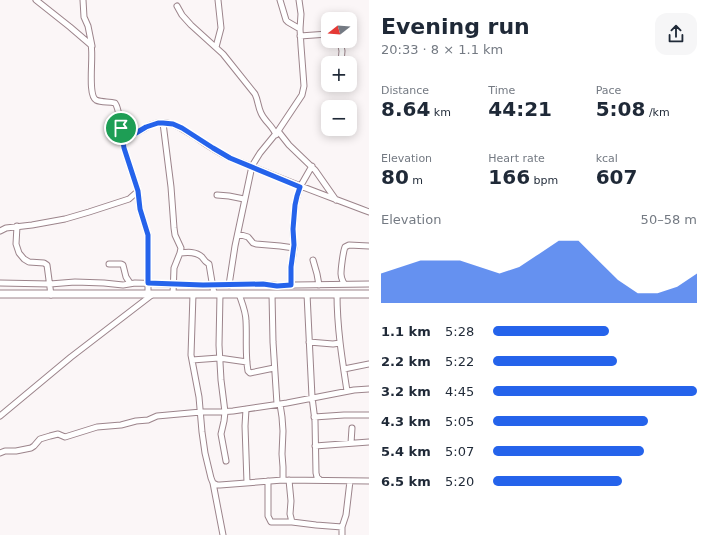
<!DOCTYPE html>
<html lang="en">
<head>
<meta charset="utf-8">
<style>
  body { margin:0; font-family:"DejaVu Sans",sans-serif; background:#f6f6f7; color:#1f2937; height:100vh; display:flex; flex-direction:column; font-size:15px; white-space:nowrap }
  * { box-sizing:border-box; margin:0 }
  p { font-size:13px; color:#747a83 }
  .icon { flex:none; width:22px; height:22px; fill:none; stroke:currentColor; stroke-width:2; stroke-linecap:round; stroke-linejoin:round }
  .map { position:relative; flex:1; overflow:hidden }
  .details { display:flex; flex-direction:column; background:#fff; width:340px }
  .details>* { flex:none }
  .needle { width:26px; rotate:253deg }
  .fabs { position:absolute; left:321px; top:12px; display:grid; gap:8px }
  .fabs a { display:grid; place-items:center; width:36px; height:36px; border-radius:8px; background:#fff; box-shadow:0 2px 10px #0003; font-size:20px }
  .pin { position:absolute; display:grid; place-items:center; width:34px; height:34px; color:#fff; margin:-17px; border:2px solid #fff; border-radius:50%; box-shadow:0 1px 4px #0007 }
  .round { display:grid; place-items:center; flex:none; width:42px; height:42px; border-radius:12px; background:#f6f6f7 }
  .head { display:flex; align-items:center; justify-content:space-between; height:68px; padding:0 12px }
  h1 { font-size:22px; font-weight:700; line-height:30px }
  .figures { display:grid; grid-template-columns:repeat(3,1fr); gap:6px; height:68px; padding:4px 12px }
  .figures div { display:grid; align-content:center }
  .figures b { font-size:20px; font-weight:700 }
  .figures small { font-size:11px; font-weight:400 }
  .figures p { font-size:11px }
  .chart { height:112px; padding:8px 12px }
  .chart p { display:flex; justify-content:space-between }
  .chart svg { width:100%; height:72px; margin-top:4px; fill:#2563eb; opacity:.7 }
  ul { padding:0 12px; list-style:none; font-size:13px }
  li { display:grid; grid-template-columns:64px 48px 1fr; align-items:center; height:30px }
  li i { height:10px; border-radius:5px; background:#2563eb }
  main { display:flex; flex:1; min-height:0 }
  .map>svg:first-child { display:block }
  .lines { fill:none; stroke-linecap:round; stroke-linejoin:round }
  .minor-casing { stroke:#9c848b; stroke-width:7 }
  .highway-casing { stroke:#9c848b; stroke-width:9 }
  .minor { stroke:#fff; stroke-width:5 }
  .highway { stroke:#fff; stroke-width:7 }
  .route-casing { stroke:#fff; stroke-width:8 }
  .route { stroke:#2563eb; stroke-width:5 }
</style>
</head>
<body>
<main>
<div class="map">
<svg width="369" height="535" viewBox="0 0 369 535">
  <rect width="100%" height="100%" fill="#fbf6f7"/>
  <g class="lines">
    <g class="minor-casing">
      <path id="minor" d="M 36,0 L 70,27 L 91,45 C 94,55 87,95 96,100 C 102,103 109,101 115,103 C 121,111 118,130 126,133 C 134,137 144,128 151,125 C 158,122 165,122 172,124 C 180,127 187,132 194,136 C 205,144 217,152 230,158 C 237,161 245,164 253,167 C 291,183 330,197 369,212
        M 83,0 L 84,17 L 88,26 L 92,46
        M 280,0 L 286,20 L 288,22 L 300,29
        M 177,6 L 182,15 L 191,25 L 223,54 L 255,94 C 258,100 258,107 261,113 C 265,122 273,126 276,135
        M 300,36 L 328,34
        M 340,41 L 342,51 L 341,62
        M 216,47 L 221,28 L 218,0
        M 163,123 L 171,187 L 174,228 L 175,235 L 181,248 L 180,253 L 174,268 L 173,294
        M 121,129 L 124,148 L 138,191 L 140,209 L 148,235 L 148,294
        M 278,131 L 289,145 L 315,170 L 336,200
        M 217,195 L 229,196 L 244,199
        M 17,226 L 16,244 L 19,253 L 24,259 L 29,262 L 44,263 L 47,265 L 51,295
        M 0,231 L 6,228 L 32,225 L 65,219 L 89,212 L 129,199 L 138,191
        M 238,234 L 248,237 L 253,243 L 256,244 L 280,246 L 294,248
        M 180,253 C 187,252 196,251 202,257 C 204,260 205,262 209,264 L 214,294
        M 313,260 L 317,274 L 319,285
        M 109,264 L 121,264 L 123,265 L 126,277 L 130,283
        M 0,283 L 50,284 L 75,282 L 104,283 L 123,285 L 135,283 L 203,285 L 263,284 L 282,286 L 295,285 L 369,284
        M 344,284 C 343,281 341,278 341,274 C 341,269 343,252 345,247 L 349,245 L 369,246
        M 229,285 L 235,246 L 252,166 L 260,153 L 278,131 L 302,95 L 304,86 L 301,46 L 300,29 L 301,14 L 299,0
        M 291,285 L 291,267 L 294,248 L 293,229 L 295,205 L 297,197 L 300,187 L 312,166
        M 193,294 L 191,355 L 199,397 L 202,432 L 205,453 L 211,478 L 213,483 L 217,485 L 220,485 L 283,480 L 369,481
        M 220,294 L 219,345 L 221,380 L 225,412 L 224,421 L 221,434 L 226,461
        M 239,294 C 242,303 246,312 246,321 C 247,338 245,355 248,371 L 250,373 L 274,368
        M 272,294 L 273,342 L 277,404
        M 307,294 L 312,397 L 315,421 L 316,473 L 317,477 L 320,480
        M 337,294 C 337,327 342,359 347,391
        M 309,342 L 333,344 L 340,343
        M 192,360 L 219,358 L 247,362
        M 344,369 L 369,364
        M 280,404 L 282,417 L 283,431 L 282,454 L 283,467 L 283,480
        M 246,409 L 245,426 L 247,483
        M 0,416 L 71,357 L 153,294
        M 314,417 L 344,415 L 369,415
        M 351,443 L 352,428
        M 315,446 L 369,442
        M 0,453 L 5,451 L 16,451 L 31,448 L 34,446 L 40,439 L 50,436 L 58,434 L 65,437 L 97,427 L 121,425 L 136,421 L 148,420 L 157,416 L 201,412 L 219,412 L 233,411 L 287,403 L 354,390 L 369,389
        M 289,480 L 291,501 L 290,514 L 292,522
        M 268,481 L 268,516 L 271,522 L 292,522 L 316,525 L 342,527
        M 213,483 L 223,535
        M 342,535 L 342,527 L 346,515 L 350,481"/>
    </g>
    <g class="highway-casing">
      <path id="highway" d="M 0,294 L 369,294"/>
    </g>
    <use href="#minor" class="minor"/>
    <use href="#highway" class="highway"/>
  </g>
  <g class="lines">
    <g class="route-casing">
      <path id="route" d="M 158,123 L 163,123 L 173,124 L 182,128 L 213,148 L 230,158 L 300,187 L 297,196 L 295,205 L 293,229 L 294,245 L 291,267 L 291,285 L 277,286 L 263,284 L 203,285 L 148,283 L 148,235 L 140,209 L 138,191 L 124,148 L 121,128 L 124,132 L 128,134 L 136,133 L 146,127 Z"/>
    </g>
    <use href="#route" class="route"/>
  </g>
</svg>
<div class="fabs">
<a><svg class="needle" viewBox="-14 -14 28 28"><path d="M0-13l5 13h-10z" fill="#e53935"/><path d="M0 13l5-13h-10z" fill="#747a83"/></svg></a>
<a>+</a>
<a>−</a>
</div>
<div class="pin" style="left:121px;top:128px;background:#1e9e55"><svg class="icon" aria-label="arrive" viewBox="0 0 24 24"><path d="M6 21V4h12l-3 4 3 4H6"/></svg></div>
</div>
<section class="details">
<div class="head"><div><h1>Evening run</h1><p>20:33 · 8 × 1.1 km</p></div><a class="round"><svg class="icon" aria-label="share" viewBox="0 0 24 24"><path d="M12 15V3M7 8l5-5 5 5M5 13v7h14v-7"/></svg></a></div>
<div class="figures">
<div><p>Distance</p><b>8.64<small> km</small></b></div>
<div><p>Time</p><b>44:21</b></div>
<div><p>Pace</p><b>5:08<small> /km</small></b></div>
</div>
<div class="figures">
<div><p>Elevation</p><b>80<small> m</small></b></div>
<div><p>Heart rate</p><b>166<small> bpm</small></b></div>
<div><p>kcal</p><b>607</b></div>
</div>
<div class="chart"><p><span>Elevation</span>50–58 m</p>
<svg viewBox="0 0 160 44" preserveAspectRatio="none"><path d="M0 44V26L10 22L20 18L30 18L40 18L50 22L60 26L70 22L80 14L90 6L100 6L110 18L120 30L130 38L140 38L150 34L160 26V44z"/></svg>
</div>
<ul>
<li><b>1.1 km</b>5:28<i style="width:57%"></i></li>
<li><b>2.2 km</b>5:22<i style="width:61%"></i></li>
<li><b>3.2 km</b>4:45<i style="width:100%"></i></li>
<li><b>4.3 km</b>5:05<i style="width:76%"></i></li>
<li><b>5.4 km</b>5:07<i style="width:74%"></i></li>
<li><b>6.5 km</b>5:20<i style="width:63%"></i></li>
</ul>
</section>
</main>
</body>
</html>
